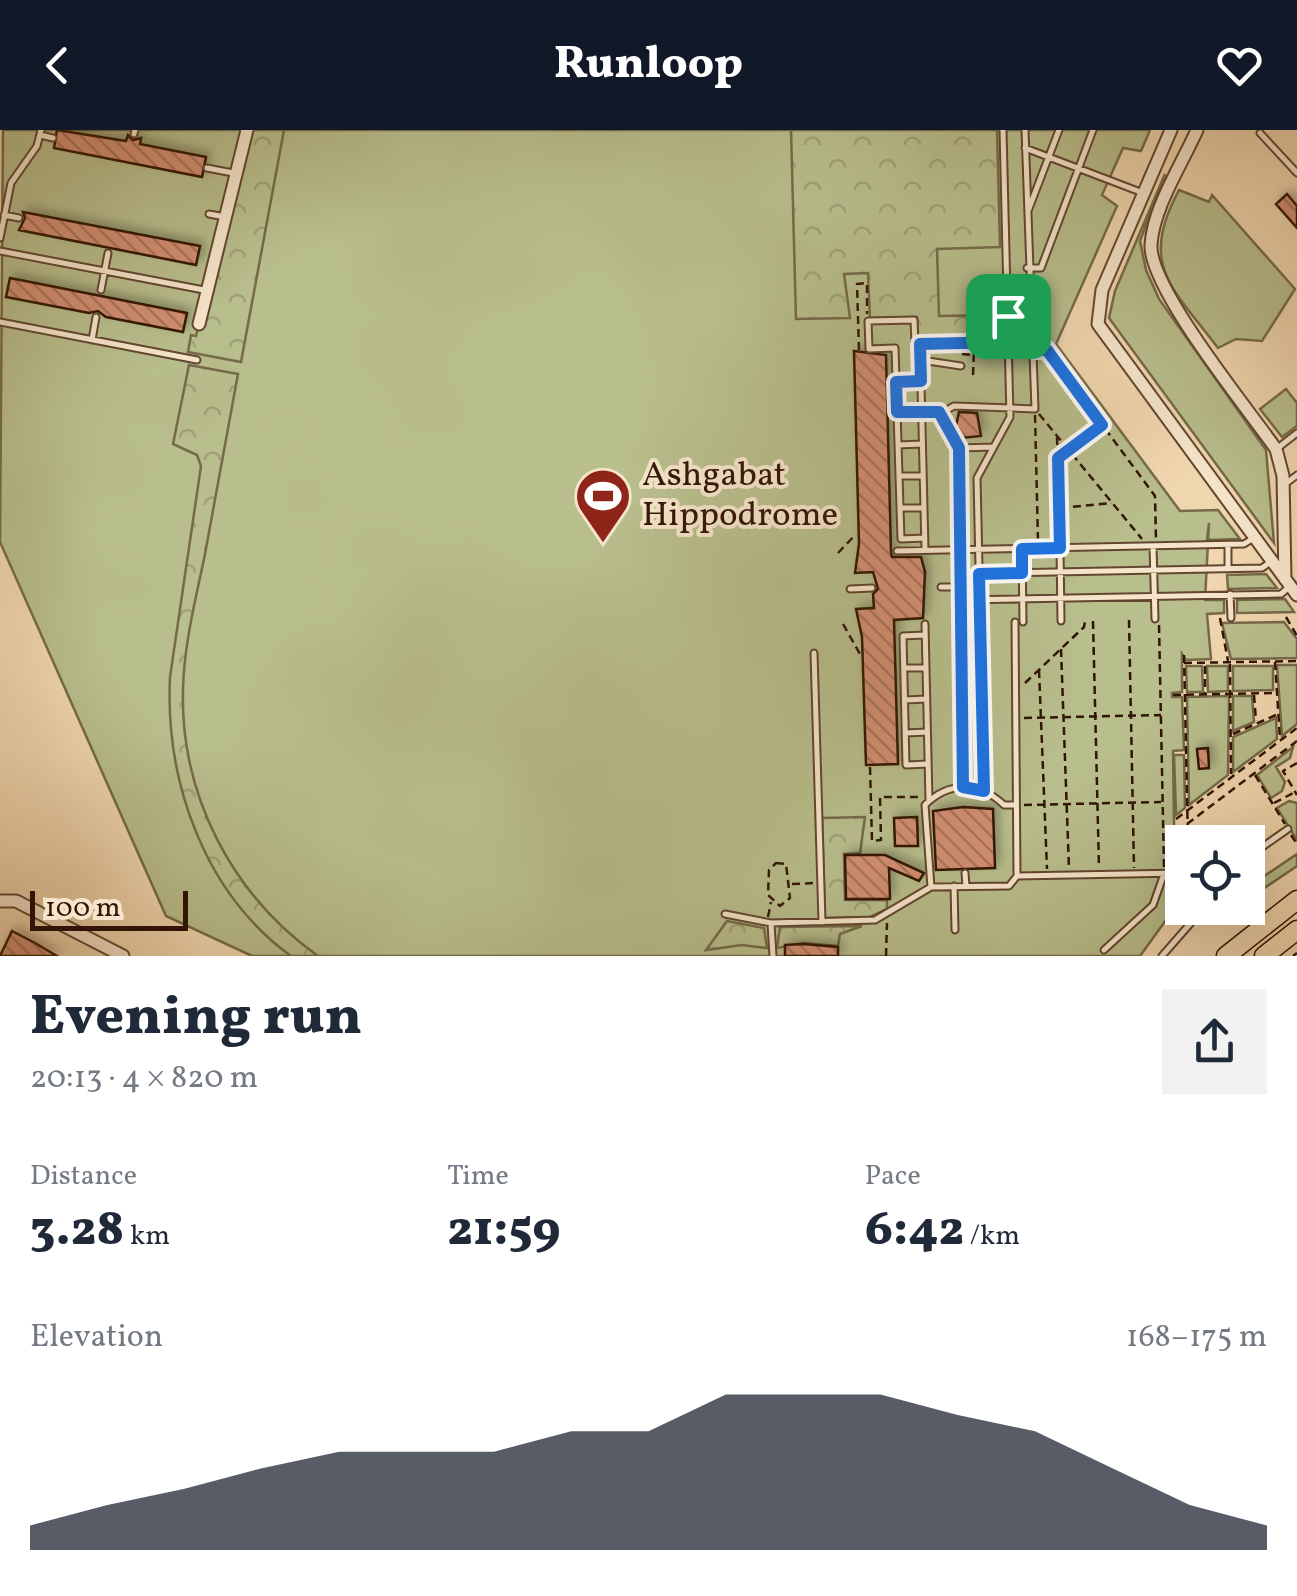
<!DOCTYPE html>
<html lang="en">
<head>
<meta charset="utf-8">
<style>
  body { margin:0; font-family:Vollkorn,serif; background:#f2f2f3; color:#1f2937; height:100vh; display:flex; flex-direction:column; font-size:38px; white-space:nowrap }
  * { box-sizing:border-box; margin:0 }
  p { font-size:32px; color:#747a83 }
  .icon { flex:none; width:55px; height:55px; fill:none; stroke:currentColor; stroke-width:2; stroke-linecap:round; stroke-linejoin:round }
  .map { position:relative; height:826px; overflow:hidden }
  .sheet { display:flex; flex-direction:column; background:#fff; flex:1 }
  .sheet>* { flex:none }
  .buttons { position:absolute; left:1165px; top:695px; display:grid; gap:20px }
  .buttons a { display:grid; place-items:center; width:100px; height:100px; border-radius:0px; background:#fff; box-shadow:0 10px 40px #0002; font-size:50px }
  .scale { position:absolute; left:30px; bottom:25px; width:158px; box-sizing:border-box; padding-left:10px; border:5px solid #321506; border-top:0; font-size:28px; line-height:35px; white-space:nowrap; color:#321506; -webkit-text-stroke:8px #f6e5cb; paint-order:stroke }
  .pin { position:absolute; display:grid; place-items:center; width:85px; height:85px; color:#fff; margin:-42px; border-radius:20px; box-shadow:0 5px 15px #0006 }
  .round { display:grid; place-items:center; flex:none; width:105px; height:105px; border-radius:0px; background:#f2f2f3 }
  .overview { display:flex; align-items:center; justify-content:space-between; height:170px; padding:0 30px }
  h1 { font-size:55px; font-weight:800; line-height:75px }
  .stats { display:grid; grid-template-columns:repeat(3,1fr); gap:15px; height:170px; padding:10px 30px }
  .stats div { display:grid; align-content:center }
  .stats b { font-size:50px; font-weight:800 }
  .stats small { font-size:28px; font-weight:400 }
  .stats p { font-size:28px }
  .chart { height:280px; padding:20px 30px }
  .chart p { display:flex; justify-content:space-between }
  .chart svg { width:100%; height:180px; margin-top:10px; fill:#111827; opacity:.7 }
  header { display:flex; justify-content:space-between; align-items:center; height:130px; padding:0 30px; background:#111827; color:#fff; font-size:45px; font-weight:800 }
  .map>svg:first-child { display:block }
  .grass { fill:#b8be8c; stroke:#756a49; stroke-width:2.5 }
  .forest { fill:url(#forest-crowns); stroke:#756a49; stroke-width:2.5 }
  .building { fill:url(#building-back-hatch); stroke:#321506; stroke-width:2.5; filter:url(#shadow) }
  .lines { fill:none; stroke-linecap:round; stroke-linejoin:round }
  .service-casing { stroke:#624630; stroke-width:9 }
  .minor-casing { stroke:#624630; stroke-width:15 }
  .primary-casing { stroke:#321506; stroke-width:21 }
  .path { stroke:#321506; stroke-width:2.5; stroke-dasharray:8 5; stroke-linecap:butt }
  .service { stroke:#f6e5cb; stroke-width:5 }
  .minor { stroke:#f6e5cb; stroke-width:11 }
  .primary { stroke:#f1d7af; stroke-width:18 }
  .route-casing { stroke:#fff; stroke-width:20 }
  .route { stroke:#1a73e8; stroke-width:12 }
  .labels { text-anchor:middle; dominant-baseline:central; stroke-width:8; stroke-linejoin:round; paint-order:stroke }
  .poi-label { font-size:35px; fill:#321506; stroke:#f6e5cb; text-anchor:start }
</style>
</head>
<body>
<header><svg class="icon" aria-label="back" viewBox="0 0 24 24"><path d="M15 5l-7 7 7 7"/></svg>Runloop<svg class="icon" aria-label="heart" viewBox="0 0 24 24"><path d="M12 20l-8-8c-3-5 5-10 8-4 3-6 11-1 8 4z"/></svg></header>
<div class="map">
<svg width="1297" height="826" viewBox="0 0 1297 826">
  <defs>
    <pattern id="forest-crowns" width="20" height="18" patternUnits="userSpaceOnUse" patternTransform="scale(2.5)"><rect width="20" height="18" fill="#b8be8c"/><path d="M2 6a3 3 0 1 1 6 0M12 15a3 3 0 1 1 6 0" fill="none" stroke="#9fa277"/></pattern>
    <pattern id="building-back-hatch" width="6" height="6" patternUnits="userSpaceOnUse" patternTransform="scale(2.5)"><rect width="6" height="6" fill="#d18e71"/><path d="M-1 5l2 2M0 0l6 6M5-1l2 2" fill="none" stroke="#aa735b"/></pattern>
    <filter id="shadow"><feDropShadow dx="4.5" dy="-4.5" stdDeviation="5" flood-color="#0004"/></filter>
  </defs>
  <rect width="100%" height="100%" fill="#f1d7af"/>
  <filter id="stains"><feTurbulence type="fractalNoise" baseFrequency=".002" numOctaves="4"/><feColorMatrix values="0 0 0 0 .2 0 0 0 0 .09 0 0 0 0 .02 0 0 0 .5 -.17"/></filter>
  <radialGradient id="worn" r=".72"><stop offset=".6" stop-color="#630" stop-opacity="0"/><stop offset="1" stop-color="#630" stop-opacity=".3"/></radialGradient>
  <path class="grass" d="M 3,0 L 1150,0 L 1141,21 L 1123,18 L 1102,65 L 1117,76 L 1056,214 L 1180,381 L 1218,380 L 1240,409 L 1207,410 L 1209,393 L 1205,470 L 1224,470 L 1224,483 L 1207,484 L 1211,529 L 1186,530 L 1182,524 L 1182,562 L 1172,563 L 1172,567 L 1182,567 L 1184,620 L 1173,621 L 1175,765 L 1177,749 L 1182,749 L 1182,768 L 1140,826 L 252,826 L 166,786 L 0,412 Z
    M 1165,44 L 1140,111 L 1146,140 L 1159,169 L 1266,320 L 1274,413 L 1109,188 L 1115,161 Z
    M 1179,60 L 1209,72 L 1212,65 L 1295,159 L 1262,211 L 1236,209 L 1218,218 C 1173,158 1138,136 1179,60 Z
    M 1286,259 L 1297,273 L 1297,296 L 1282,307 L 1260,279 Z
    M 1266,444 L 1277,458 L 1228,459 L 1227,445 Z
    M 1285,469 L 1294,482 L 1237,483 L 1237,470 Z
    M 1284,492 L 1297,509 L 1297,528 L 1231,529 L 1222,493 Z
    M 1297,535 L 1297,594 L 1282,606 L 1277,535 Z
    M 1186,536 L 1202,536 L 1203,562 L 1187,562 Z
    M 1207,536 L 1228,536 L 1228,561 L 1208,562 Z
    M 1233,536 L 1273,536 L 1273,560 L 1233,561 Z
    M 1229,566 L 1228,645 L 1189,675 L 1187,567 Z
    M 1233,566 L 1252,566 L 1254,592 L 1233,601 Z
    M 1276,588 L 1277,609 L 1233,642 L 1233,607 Z
    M 1293,617 L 1290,628 L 1276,637 L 1285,652 L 1282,661 L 1271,668 L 1257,645 Z
    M 1174,625 L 1184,625 L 1185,678 L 1176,685 Z
    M 1289,671 L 1297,673 L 1297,710 L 1277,678 Z
    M 1297,724 L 1297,736 L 1254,765 L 1248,757 Z"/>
  <path class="forest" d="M 251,0 L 284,0 L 241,232 L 188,222 L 191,205 L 196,206 Z
    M 791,0 L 997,0 L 1000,117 L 937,119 L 939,186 L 1002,185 L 1003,208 L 918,210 L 917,187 L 870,188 L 868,143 L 844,144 L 850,188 L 796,189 Z
    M 189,235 L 238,244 C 227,304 216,364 205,424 C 196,468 184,514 183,559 C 180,665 232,765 318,826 L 291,826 C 204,763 165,651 170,547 L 201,336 L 197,325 L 173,314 Z
    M 865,687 L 860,723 L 844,724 L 845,770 L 887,770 L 887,779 L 870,787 L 825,788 L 822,688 Z
    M 727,791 L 764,798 L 767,818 L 742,815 L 706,820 Z
    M 862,796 L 840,804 L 838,816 L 803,813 L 777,818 L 780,797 Z"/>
  <path class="building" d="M 57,0 L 126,11 L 128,5 L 133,10 L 141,8 L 140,14 L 206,27 L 202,47 L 54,18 Z
    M 1287,64 L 1297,76 L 1297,98 L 1276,74 Z
    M 23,82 L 200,116 L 196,135 L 19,100 L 25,88 Z
    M 10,148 L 187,183 L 183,202 L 106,187 L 98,181 L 89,183 L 6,167 Z
    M 854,221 L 886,225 L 891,422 L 892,427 L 921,427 L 925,442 L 923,488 L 894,490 L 898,634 L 866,635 L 862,507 L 856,479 L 874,478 L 873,464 L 878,459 L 873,442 L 855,443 L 859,414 Z
    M 959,282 L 977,283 L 981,306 L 961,308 L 956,296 Z
    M 1208,618 L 1209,638 L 1199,639 L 1197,619 Z
    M 963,677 L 993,679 L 995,738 L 936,740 L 933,681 Z
    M 917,687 L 918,716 L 895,716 L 894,688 Z
    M 845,725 L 885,725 L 924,743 L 919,751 L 889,738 L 890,769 L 846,769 Z
    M 12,801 L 35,813 L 57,826 L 0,826 Z
    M 803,814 L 838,817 L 838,826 L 785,826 L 785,815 Z"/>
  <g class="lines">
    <g class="service-casing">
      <path id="service" d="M 1260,3 L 1297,43
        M 134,4 L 135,0
        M 40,5 L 53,8
        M 1025,18 L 1143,63
        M 207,38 L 233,43
        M 1028,81 L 1059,0
        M 209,84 L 225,87
        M 4,85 L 19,88
        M 0,108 L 11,53 L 37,16 L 41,0
        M 0,121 L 204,160
        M 1027,138 L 1041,138 L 1093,0
        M 101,160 L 108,123
        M 1008,187 L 1028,186
        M 0,192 L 197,230
        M 92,210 L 96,187
        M 920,214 L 1032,211
        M 921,230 L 961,236
        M 897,251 L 921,251
        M 939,281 L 959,318 L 962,420
        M 897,282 L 945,281 L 954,276 L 1035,279 L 1025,0
        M 898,315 L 922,314
        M 1279,317 L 1297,303
        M 959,318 L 994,317
        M 899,346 L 923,346
        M 1285,354 L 1297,345
        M 900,378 L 924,378
        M 925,408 L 901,409 L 895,218 L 869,219 L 868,191 L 914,190 L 915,214 L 920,214 L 925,420
        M 1228,415 L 1228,439
        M 1153,416 L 1155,489
        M 1060,418 L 1061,491
        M 1022,419 L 1023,492
        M 958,420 L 963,657
        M 897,421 L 1244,414 L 1252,409
        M 958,444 L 1262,438 L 1269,433
        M 941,457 L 958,457
        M 850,459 L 872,458
        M 1230,464 L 1231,488
        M 959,470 L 1281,464 L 1288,458
        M 1015,492 L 1017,746
        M 925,494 L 929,671
        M 924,505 L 903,506 L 906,635 L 928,634
        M 814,523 L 822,792
        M 904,538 L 926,538
        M 905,570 L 927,569
        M 905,603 L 927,602
        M 984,661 L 977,348 L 1010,287 L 1003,0
        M 1248,727 L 1288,699
        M 965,743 L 966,756
        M 954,756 L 955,800
        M 931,757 L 925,675 C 949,651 980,652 1004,675 L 1016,675
        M 725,784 L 771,793 L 875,790 L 931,757 L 1009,756 L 1017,746 L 1182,743
        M 771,794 L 773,826
        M 1104,820 L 1153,775 L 1164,744
        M 1162,826 L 1204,778"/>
    </g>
    <g class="minor-casing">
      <path id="minor" d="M 1171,0 L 1102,160 L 1098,194 L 1297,465
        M 1197,0 C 1182,34 1153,78 1151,115 C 1149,158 1248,279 1276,319 L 1283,346 L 1285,449
        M 199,194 L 247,0
        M 0,771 L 16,771 L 123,826"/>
    </g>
    <g class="primary-casing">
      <path id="primary" d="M 1226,826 L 1297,770
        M 1264,826 L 1297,800"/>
    </g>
    <path class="path" d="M 859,220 L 857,154 L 867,153 L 867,184
      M 1041,220 L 1047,220 L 1155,366 L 1156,410
      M 962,224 L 973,225
      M 973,245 L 974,219
      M 1039,284 L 1142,409
      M 1035,285 L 1038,412
      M 1057,307 L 1060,409
      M 1059,327 L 1101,296
      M 1060,378 L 1112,373
      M 838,423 L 856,404
      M 1286,487 L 1297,506
      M 1220,488 L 1228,531
      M 1129,490 L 1134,738
      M 1093,491 L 1099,738
      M 843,494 L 860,524
      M 1159,495 L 1164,737
      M 1061,519 L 1069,739
      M 1184,525 L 1188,712
      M 1275,532 L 1280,609
      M 1184,533 L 1297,531
      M 1230,534 L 1231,644
      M 1205,536 L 1205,563
      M 1039,540 L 1047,739
      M 1025,553 L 1084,497 L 1085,491
      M 1173,565 L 1276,563
      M 1254,565 L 1256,591
      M 1024,588 L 1161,585
      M 1233,604 L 1276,585
      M 1297,633 L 1283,641 L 1297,665
      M 870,637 L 872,711 L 881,710 L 880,667 L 922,667
      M 1255,645 L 1285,694
      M 1274,673 L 1297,661
      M 1024,675 L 1161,672
      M 1176,689 L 1297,598
      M 1187,694 L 1297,611
      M 1291,705 L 1297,714
      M 776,733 L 786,734 L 790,768 L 780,776 L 768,765 L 769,740 Z
      M 792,754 L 814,753
      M 768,787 L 771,772
      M 886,826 L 887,793
      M 1293,826 L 1297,823"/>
    <use href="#service" class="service"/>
    <use href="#minor" class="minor"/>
    <use href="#primary" class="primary"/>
  </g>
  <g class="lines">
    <g class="route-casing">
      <path id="route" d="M 1008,186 L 1028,186 L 1034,220 L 1047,220 L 1102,295 L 1058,328 L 1060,418 L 1022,419 L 1022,443 L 979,444 L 984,661 L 963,657 L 959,318 L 939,282 L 897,282 L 896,252 L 921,251 L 920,214 L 1008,212 Z"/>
    </g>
    <use href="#route" class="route"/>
  </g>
  <defs>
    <g id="stadium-pin" transform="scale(2.875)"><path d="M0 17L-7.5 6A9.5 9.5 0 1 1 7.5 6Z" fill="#8f2418" stroke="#f6e5cb"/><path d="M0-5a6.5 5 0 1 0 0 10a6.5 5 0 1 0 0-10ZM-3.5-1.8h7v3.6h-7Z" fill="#fff"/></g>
  </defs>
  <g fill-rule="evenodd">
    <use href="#stadium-pin" x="603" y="366"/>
  </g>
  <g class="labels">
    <g class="poi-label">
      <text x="642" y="346">Ashgabat<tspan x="642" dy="40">Hippodrome</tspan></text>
    </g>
  </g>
  <rect width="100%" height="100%" filter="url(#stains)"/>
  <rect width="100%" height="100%" fill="url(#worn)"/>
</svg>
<div class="buttons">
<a><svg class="icon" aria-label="locate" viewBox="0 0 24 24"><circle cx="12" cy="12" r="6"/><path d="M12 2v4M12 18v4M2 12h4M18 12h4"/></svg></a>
</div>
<div class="scale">100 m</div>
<div class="pin" style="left:1008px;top:186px;background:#1e9e55"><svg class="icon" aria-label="arrive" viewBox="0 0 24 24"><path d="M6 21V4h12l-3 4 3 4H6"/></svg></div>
</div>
<section class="sheet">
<div class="overview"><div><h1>Evening run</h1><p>20:13 · 4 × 820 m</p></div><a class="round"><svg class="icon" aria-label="share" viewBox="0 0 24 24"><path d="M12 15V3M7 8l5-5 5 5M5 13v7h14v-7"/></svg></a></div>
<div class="stats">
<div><p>Distance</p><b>3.28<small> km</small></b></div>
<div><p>Time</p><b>21:59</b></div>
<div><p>Pace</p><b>6:42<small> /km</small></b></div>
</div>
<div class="chart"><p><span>Elevation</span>168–175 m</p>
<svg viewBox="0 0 160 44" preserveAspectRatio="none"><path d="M0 44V38L10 33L20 29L30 24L40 20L50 20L60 20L70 15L80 15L90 6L100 6L110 6L120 11L130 15L140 24L150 33L160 38V44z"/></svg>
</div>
</section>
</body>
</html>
